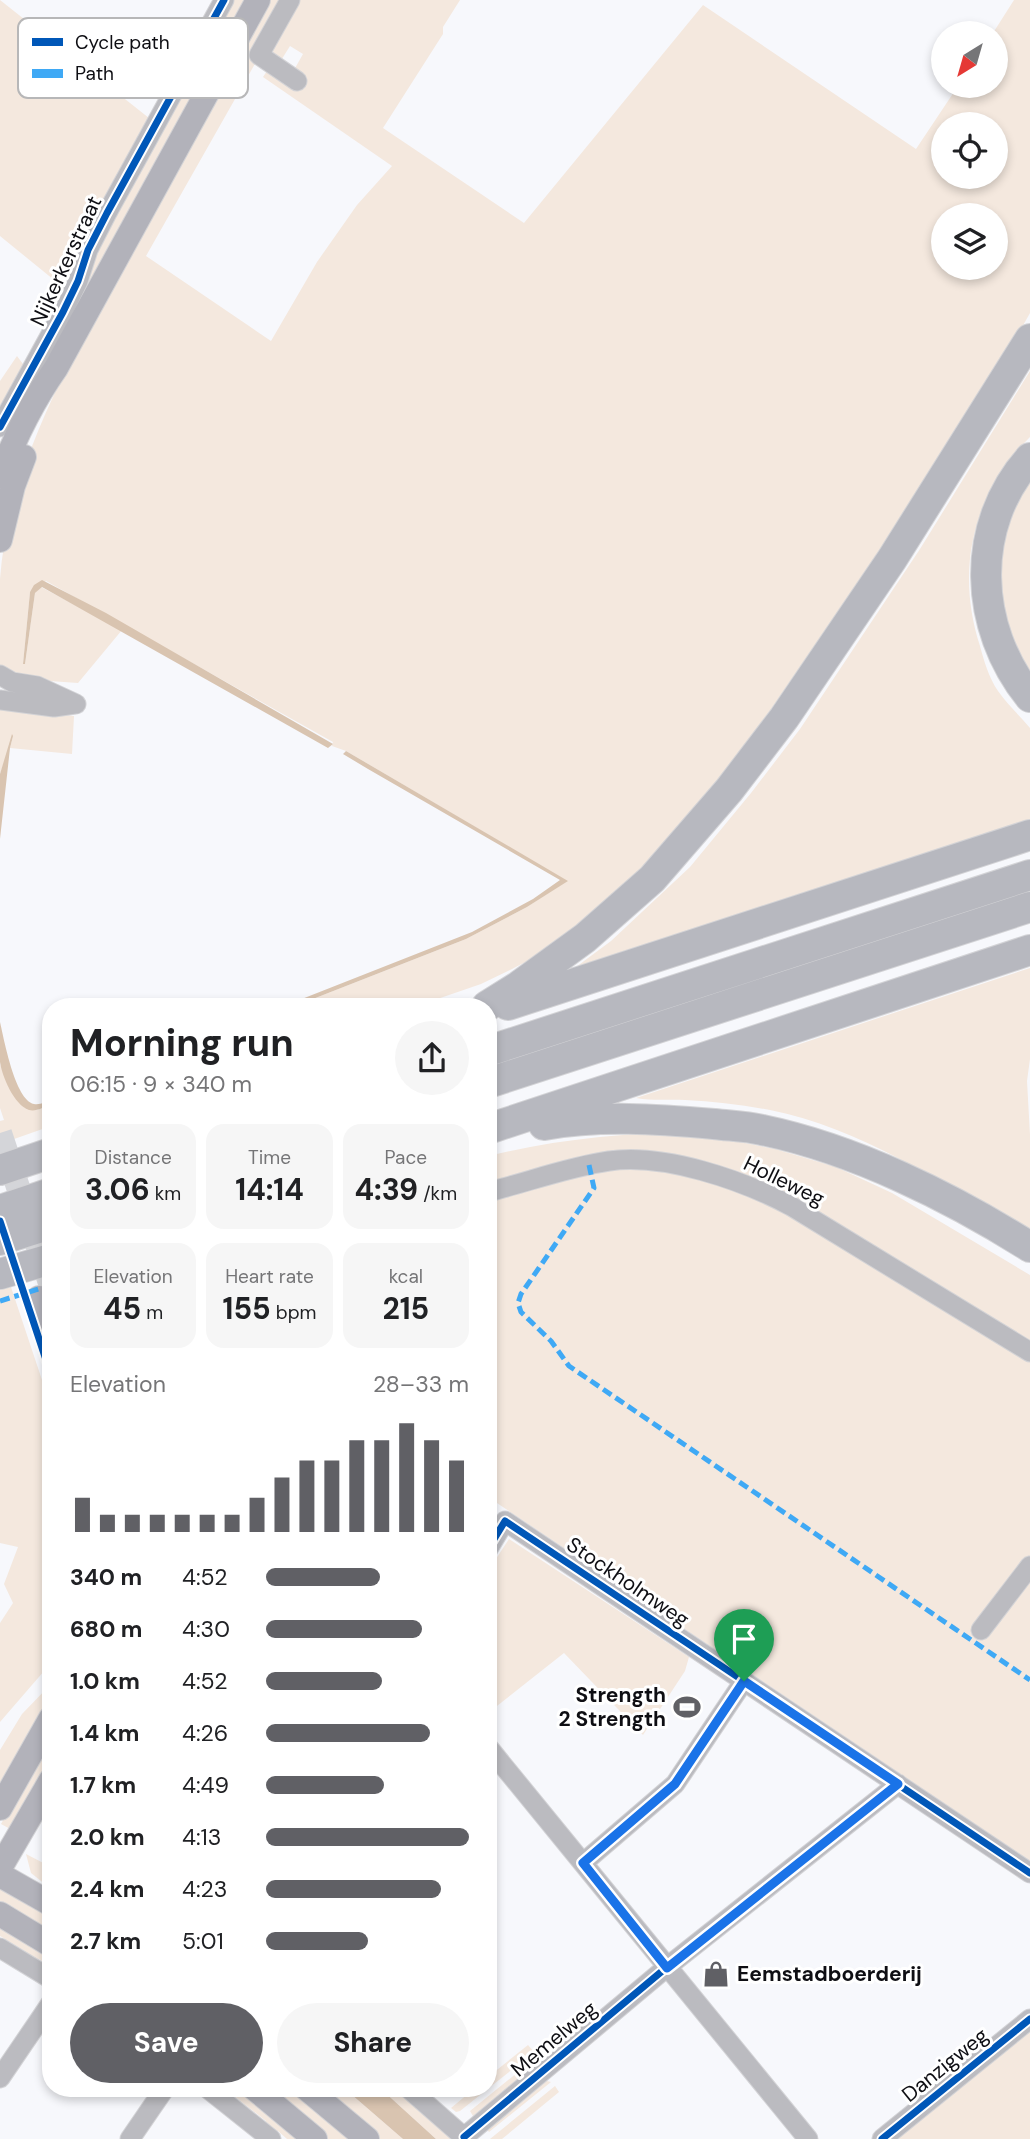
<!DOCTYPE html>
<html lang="en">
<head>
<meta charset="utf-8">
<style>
  body { margin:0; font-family:"DM Sans",sans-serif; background:#f6f6f6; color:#202124; height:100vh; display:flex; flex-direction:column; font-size:26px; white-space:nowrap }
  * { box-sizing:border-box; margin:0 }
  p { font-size:23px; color:#757577 }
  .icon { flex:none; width:38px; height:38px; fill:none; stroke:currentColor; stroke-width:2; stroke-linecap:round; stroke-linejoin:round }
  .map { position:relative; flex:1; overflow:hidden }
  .sheet { position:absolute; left:42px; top:998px; width:455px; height:1099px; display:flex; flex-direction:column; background:#fff; border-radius:28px; box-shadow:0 4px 10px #0003 }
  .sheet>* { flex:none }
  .needle { width:46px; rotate:217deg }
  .buttons { position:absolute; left:931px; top:21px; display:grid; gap:14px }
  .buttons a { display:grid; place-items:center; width:77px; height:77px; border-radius:50%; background:#fff; box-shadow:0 4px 10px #0003; font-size:35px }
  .pin { position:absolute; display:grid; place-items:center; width:60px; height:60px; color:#fff; margin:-72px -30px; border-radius:50% 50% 50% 0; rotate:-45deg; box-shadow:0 0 7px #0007 }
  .pin .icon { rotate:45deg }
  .round { display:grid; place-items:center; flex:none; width:74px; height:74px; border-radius:37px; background:#f6f6f6 }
  .summary { display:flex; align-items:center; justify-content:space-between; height:119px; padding:0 28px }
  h1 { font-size:38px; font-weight:700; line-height:52px }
  .figures { display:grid; grid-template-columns:repeat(3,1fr); gap:10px; height:119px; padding:7px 28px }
  .figures div { display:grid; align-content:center; border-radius:18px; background:#f6f6f6; text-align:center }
  .figures b { font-size:30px; font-weight:700 }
  .figures small { font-size:19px; font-weight:400 }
  .figures p { font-size:19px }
  .chart { height:196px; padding:14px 28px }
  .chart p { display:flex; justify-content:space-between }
  .chart svg { width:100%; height:126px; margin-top:7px; stroke:#606065; stroke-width:6 }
  .primary-button { display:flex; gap:14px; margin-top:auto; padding:14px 28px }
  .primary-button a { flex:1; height:80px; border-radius:42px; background:#606065; color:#fff; font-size:28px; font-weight:700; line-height:80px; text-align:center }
  .primary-button a+a { background:#f6f6f6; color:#202124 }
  ul { padding:0 28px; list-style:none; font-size:23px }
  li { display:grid; grid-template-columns:112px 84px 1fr; align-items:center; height:52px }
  li i { height:18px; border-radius:9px; background:#606065 }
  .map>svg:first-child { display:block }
  .green { fill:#f4e8de; fill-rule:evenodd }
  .water { fill:#d9c4b0 }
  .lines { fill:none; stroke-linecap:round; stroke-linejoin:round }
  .major-tunnel { stroke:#d4d5d9; stroke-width:24; stroke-dasharray:24 12; stroke-linecap:butt }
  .minor-casing { stroke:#d3d3d6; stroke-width:21 }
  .major-casing { stroke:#d3d3d6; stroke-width:26 }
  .highway-casing { stroke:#d3d3d6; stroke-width:32 }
  .minor { stroke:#bbbbc0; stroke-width:19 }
  .major { stroke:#b2b2ba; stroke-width:24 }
  .highway { stroke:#b7b8bf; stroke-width:30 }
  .quiet { stroke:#3fa9f5; stroke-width:5; stroke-dasharray:10 5; stroke-linecap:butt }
  .cycleway-casing { stroke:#fff; stroke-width:11 }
  .cycleway { stroke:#0057b8; stroke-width:7 }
  .route-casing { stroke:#fff; stroke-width:14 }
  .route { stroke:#1a73e8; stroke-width:9 }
  .labels { text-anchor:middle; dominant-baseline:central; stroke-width:6; stroke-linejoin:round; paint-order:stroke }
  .street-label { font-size:21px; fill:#0e0e13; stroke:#fff }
  .poi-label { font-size:21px; font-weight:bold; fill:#0e0e13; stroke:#fff; text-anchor:end }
  .key { fill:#fff; stroke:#b7b7b8; stroke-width:2 }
  .key-label { font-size:19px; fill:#0e0e13 }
</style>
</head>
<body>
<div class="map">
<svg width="1030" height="2139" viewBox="0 0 1030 2139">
  <rect width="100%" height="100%" fill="#f7f8fc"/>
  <path class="green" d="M 0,0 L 154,122 L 59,284 L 0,236 Z
    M 231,0 L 248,0 L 74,314 L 94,253 Z
    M 269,0 L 285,0 L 256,62 L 146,256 L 271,341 L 317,262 L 357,205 L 392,166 L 263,77 L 267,71 L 299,91 L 306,80 L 294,70 L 303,54 L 290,46 L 280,62 L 270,51 L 295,0 L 460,0 L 443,27 L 443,34 L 383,128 L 524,223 L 703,5 L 916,149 L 958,86 L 996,86 L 996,33 L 993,33 L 1014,0 L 1030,0 L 1030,313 L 1021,329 L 927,482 L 771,709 L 709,793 L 647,866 L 604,907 L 535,957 L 512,969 L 481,984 L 417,1006 L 295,1006 L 466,939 L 527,907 L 567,881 L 346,751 L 332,746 L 333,742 L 46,581 L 30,592 L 23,664 L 25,664 L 35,593 L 41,587 L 122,630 L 78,683 L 21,679 L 0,666 C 0,637 0,608 0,579 C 5,511 30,445 59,384 ZM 943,124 L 996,124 L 996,177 L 943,177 ZM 943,215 L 996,215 L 996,268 L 943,268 Z
    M 17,356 L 26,368 L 0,415 L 0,381 Z
    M 1030,371 L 1030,437 C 973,494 955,569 980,646 C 984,661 989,678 998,691 C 1007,704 1020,716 1030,728 L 1030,819 L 576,967 L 611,941 L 690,867 L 751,793 L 800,729 L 920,549 Z
    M 1030,482 L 1030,673 C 992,613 987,541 1030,482 Z
    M 0,708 L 74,716 L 72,754 L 10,748 L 13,736 L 0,774 Z
    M 1030,968 L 1030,1059 L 1027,1081 L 1030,1135 L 1030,1237 C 950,1187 864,1129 770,1110 C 742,1105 714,1101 685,1100 C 668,1099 653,1101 636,1098 Z
    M 0,1064 L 9,1088 L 25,1108 L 37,1110 L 51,1105 L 51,1126 L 0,1144 L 0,1121 L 4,1120 L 0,1108 Z
    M 688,1132 L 775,1149 L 836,1167 L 892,1193 L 1030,1275 L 1030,1346 L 875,1251 L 679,1161 L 488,1187 L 488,1156 C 554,1140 620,1133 688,1132 Z
    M 655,1168 L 744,1189 L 1030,1358 L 1030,1861 L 488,1497 L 488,1198 L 593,1169 Z
    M 11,1287 L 51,1407 L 51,1663 L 0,1722 L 0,1623 L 13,1603 L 4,1584 L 18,1547 L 0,1543 L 0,1290 Z
    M 509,1539 L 689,1657 L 685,1671 L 643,1735 L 564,1653 L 488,1713 L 488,1571 Z
    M 51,1684 L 51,1701 L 0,1791 L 0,1750 L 22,1714 Z
    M 51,1736 L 51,1762 L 12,1830 L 1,1824 Z
    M 26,1854 L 51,1867 L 51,1889 L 31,1873 Z
    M 0,1886 L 51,1910 L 51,1938 L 0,1904 Z
    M 0,1919 L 51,1950 L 51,1967 L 39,1959 L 35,1964 L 22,1956 L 25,1951 L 0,1936 Z
    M 1030,2030 L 1030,2139 L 896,2139 Z
    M 528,2045 L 534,2052 L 460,2111 L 456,2112 L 451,2108 L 475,2088 L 488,2088 L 488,2077 Z
    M 539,2055 L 539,2062 L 473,2116 L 470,2111 Z
    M 543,2080 L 551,2082 L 489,2132 L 485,2127 Z
    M 555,2086 L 559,2092 L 502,2139 L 490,2139 Z
    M 224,2088 L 246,2088 L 309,2139 L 287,2139 L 278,2131 L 274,2136 L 263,2126 L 266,2121 Z
    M 260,2088 L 300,2088 L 361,2139 L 323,2139 Z
    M 314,2088 L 344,2088 L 403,2139 L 375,2139 Z
    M 380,2088 L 400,2088 L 458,2139 L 436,2139 Z"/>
  <path class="water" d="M 42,580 L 106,613 L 333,744 L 328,748 L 42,587 L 35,593 L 25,664 L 23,664 L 30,592 L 34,585 Z
    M 12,734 L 13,736 L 10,748 L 0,839 L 0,774 Z
    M 346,751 L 568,881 L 527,907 L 466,939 L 295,1006 L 284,1006 L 472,932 L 533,899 L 560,880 L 368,769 L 343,754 Z
    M 0,1022 C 4,1039 15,1100 34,1104 C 40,1105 46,1102 51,1100 L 51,1105 C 44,1107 36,1112 29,1110 C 14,1105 2,1076 0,1062 C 0,1049 0,1035 0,1022 Z
    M 344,2088 L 380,2088 L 436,2139 L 403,2139 Z"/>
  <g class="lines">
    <path class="major-tunnel" d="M 0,1133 L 51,1286"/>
    <g class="minor-casing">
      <path id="minor" d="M 290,0 L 259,55 L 297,81
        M 0,427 L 63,312 L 78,281 L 88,250 L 107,213 L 224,0
        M 0,675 L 12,682 L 37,686 L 76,704
        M 0,700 L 54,707 L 75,704
        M 488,1192 C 528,1182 568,1167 609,1161 C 664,1153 742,1180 791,1206 L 1030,1352
        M 488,1549 L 505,1521 L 1030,1873
        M 981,1630 L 1030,1566
        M 488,1747 L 808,2139
        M 583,1863 L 675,1784 L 744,1681
        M 0,1948 L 51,1979
        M 0,2078 L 51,2003
        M 207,2088 L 271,2139
        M 408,2088 L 466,2139
        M 464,2137 L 667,1967 L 898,1784
        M 130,2139 L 165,2088
        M 882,2139 L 1030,2019"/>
    </g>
    <g class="major-casing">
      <path id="major" d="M 0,476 C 15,437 32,402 56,368 L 258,0
        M 0,540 L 13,486 L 24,457
        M 39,1298 L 51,1334
        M 0,1808 L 51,1718
        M 0,1868 L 51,1780
        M 0,1875 L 51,1904
        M 0,1914 L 51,1945
        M 254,2088 L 315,2139
        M 306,2088 L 367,2139"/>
    </g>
    <g class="highway-casing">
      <path id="highway" d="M 1030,458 C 969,526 974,628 1030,697
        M 508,1005 L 1030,835
        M 487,1006 L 519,986 L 585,938 L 652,879 L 729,790 L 784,718 L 892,559 L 1030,339
        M 488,1051 L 1030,875
        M 488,1083 L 1030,907
        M 544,1125 C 600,1115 657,1119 714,1124 C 730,1126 746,1126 762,1130 C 854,1149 951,1197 1030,1247
        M 488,1129 L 1030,950
        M 0,1170 L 51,1153
        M 0,1210 L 51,1193
        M 0,1240 L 51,1224
        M 0,1274 L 51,1259"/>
    </g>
    <use href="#minor" class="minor"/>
    <use href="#major" class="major"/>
    <use href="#highway" class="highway"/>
    <path class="quiet" d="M 589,1165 L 594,1188 L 521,1294 L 518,1303 L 521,1312 L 551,1341 L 569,1366 L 1030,1680
      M 0,1301 L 51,1285"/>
    <g class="cycleway-casing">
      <path id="cycleway" d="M 0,427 L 63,312 L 78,281 L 88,250 L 107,213 L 224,0
        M 0,1221 L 51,1375
        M 488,1549 L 505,1521 L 1030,1873
        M 464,2137 L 667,1967 L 898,1784
        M 882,2139 L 1030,2019"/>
    </g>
    <use href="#cycleway" class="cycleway"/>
  </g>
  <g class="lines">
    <g class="route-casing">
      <path id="route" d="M 744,1681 L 898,1784 L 667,1968 L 583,1863 L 675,1784 Z"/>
    </g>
    <use href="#route" class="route"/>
  </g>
  <defs>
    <g id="stadium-bare" transform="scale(2.1)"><path d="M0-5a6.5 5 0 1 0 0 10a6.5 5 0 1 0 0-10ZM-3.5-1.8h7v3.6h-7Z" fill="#606065" stroke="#fff" stroke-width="2.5" paint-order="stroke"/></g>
    <g id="shop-bare" transform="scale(2.1)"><path d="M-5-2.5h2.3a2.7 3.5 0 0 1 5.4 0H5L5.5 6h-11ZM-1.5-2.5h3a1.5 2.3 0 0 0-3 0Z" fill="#606065" stroke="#fff" stroke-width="2.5" paint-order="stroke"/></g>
  </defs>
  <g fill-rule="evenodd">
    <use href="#stadium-bare" x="687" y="1707"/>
    <use href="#shop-bare" x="716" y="1974"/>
  </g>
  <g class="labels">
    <g class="street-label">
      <text transform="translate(66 261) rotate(-65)">Nijkerkerstraat</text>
      <text transform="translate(784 1181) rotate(26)">Holleweg</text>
      <text transform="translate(628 1582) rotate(34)">Stockholmweg</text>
      <text transform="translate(554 2039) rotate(-40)">Memelweg</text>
      <text transform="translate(945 2065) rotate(-39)">Danzigweg</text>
    </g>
    <g class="poi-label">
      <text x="666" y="1695">Strength<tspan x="666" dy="24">2 Strength</tspan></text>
      <text x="737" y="1974" text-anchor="start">Eemstadboerderij</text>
    </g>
  </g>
  <rect x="18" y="18" width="230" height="80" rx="10" class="key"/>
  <rect x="32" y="38" width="31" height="8" fill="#0057b8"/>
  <rect x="32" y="69" width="31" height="9" fill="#3fa9f5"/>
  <g class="key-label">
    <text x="75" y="49">Cycle path</text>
    <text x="75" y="80">Path</text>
  </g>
</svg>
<div class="buttons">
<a><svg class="needle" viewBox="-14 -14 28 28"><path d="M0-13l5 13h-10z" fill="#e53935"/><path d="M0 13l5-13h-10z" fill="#757577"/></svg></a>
<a><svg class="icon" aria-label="locate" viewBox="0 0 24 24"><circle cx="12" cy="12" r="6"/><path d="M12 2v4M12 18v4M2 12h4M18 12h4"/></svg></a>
<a><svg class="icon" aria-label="layers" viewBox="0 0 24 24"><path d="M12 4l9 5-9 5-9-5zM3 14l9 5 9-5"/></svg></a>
</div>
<div class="pin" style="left:744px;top:1681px;background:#1e9e55"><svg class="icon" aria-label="arrive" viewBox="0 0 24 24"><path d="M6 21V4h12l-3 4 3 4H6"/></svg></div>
<section class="sheet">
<div class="summary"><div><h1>Morning run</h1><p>06:15 · 9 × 340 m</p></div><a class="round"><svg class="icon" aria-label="share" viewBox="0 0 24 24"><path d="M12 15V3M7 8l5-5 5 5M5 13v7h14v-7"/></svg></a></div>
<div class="figures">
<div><p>Distance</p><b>3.06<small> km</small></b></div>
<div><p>Time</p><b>14:14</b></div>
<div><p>Pace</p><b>4:39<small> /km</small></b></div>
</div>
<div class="figures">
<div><p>Elevation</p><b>45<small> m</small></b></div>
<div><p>Heart rate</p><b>155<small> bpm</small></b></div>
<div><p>kcal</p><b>215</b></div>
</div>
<div class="chart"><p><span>Elevation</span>28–33 m</p>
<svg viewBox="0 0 160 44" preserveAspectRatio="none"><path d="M5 44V32M15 44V38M25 44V38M35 44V38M45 44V38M55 44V38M65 44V38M75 44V32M85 44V25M95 44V19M105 44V19M115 44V12M125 44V12M135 44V6M145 44V12M155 44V19"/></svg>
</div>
<ul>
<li><b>340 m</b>4:52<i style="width:56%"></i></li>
<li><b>680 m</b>4:30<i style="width:77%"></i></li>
<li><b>1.0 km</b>4:52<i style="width:57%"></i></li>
<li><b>1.4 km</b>4:26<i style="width:81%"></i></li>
<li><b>1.7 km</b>4:49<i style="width:58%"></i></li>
<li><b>2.0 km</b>4:13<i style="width:100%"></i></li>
<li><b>2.4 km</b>4:23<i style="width:86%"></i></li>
<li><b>2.7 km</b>5:01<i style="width:50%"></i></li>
</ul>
<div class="primary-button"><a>Save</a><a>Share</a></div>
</section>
</div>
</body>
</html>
